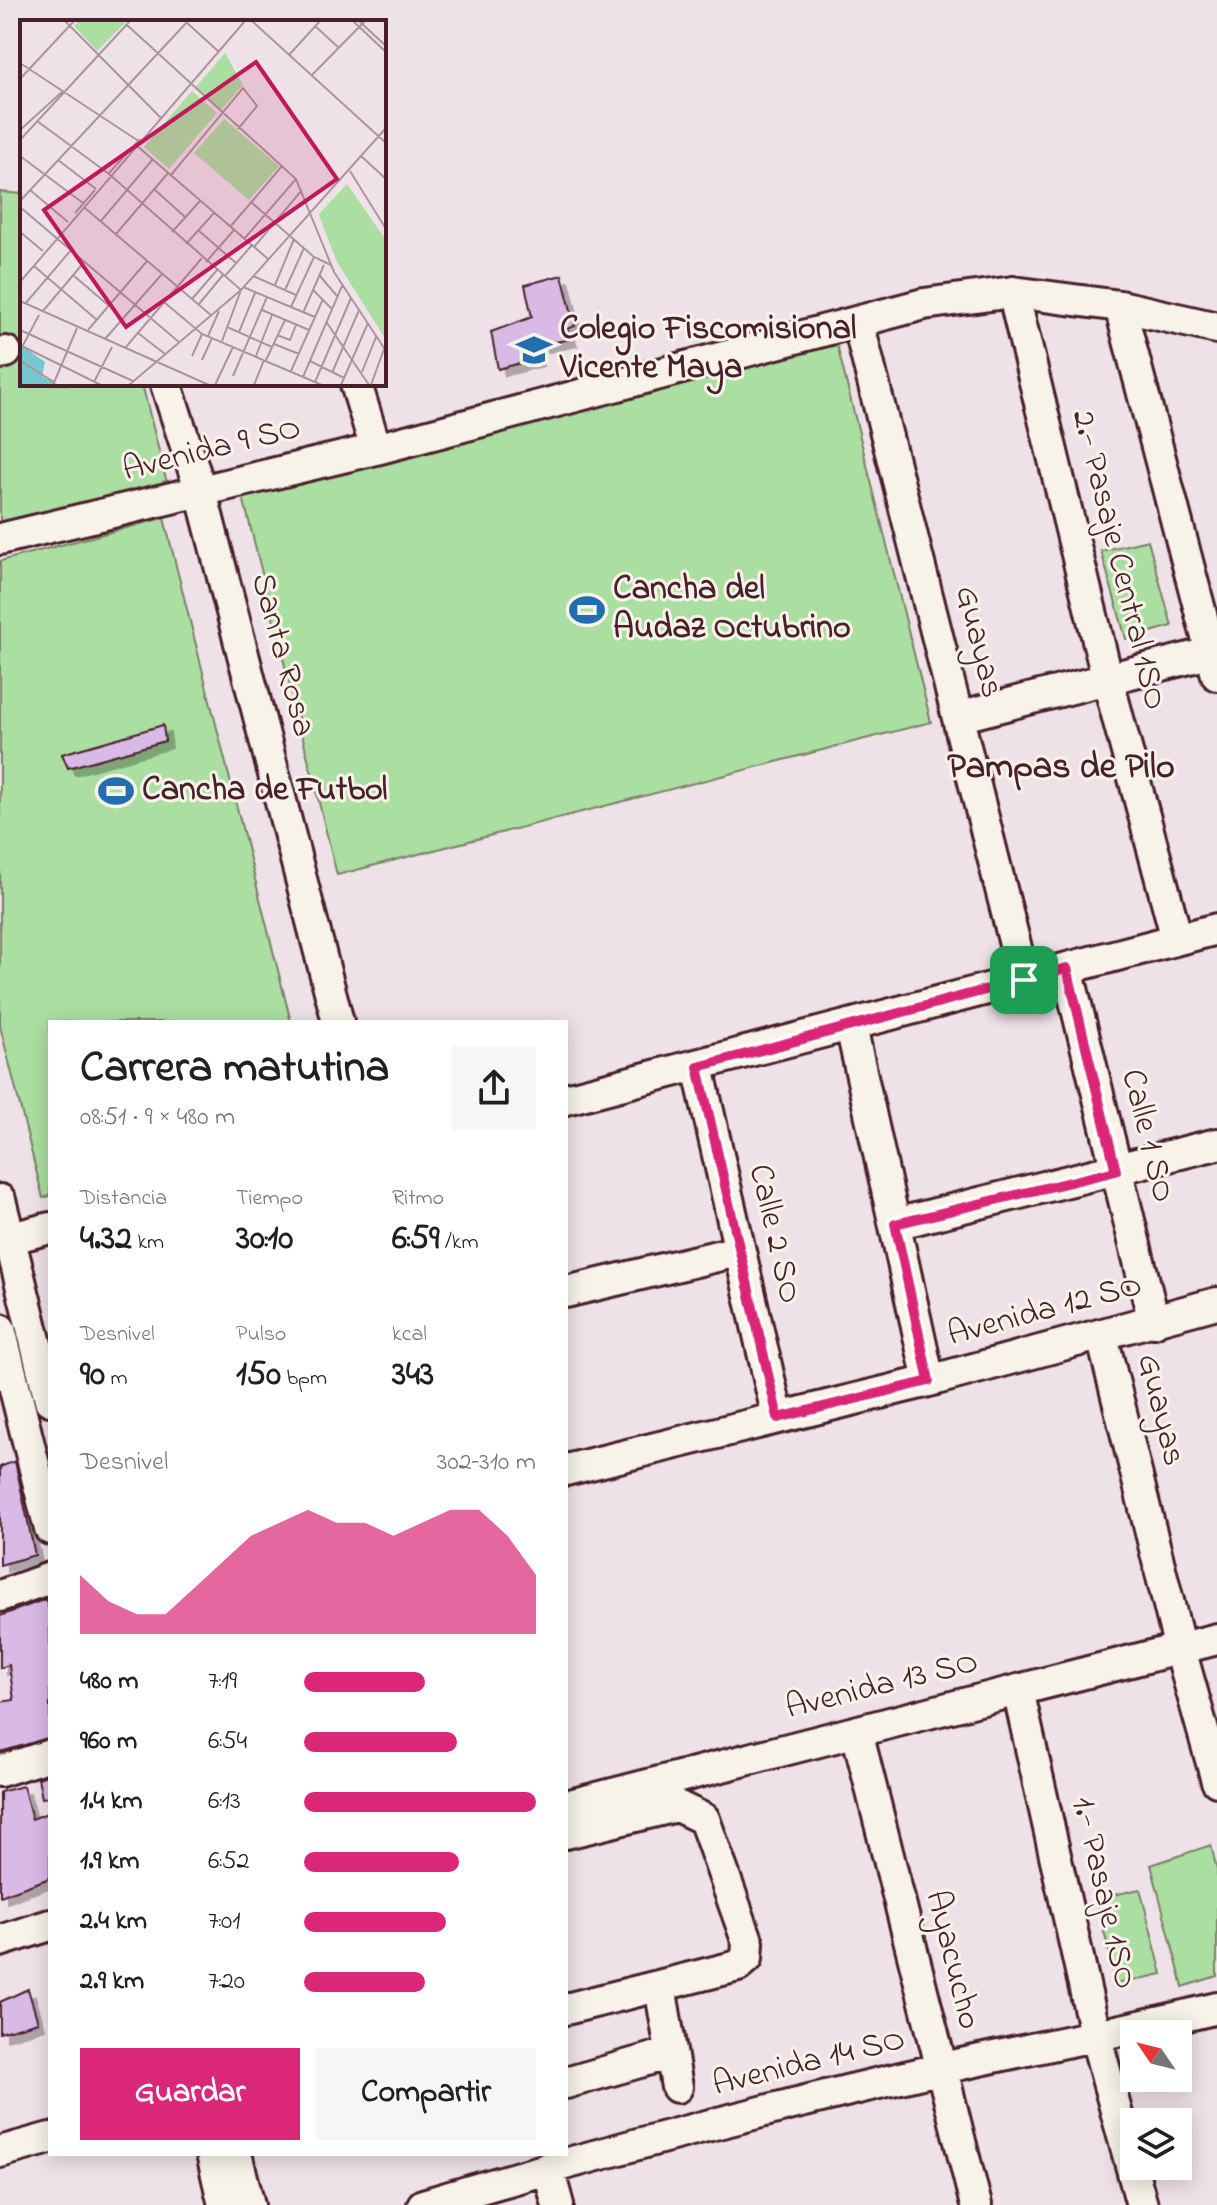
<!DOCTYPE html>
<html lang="es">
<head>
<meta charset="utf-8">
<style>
  body { margin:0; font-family:"Indie Flower",sans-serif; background:#f6f6f6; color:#202124; height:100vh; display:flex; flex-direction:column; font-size:30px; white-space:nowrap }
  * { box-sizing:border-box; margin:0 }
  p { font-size:26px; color:#757577 }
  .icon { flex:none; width:44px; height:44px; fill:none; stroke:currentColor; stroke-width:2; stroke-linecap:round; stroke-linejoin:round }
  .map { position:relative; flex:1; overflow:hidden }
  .panel { position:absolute; left:48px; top:1020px; width:520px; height:1136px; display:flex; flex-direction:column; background:#fff; border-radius:0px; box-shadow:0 4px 20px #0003 }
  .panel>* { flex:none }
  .needle { width:52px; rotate:305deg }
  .tools { position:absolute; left:1120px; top:2020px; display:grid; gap:16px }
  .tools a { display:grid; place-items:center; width:72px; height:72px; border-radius:0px; background:#fff; box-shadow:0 4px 20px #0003; font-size:40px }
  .pin { position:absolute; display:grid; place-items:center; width:68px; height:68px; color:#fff; margin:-34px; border-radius:16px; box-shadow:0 4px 12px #0006 }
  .round { display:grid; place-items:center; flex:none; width:84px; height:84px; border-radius:0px; background:#f6f6f6 }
  .summary { display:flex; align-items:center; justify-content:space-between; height:136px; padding:0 32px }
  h1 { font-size:44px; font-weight:800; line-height:60px }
  .figures { display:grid; grid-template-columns:repeat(3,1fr); gap:12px; height:136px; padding:8px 32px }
  .figures div { display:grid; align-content:center }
  .figures b { font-size:34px; font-weight:800 }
  .figures small { font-size:22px; font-weight:400 }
  .figures p { font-size:22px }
  .chart { height:224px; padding:16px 32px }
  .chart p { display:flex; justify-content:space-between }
  .chart svg { width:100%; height:144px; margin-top:8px; fill:#db2777; opacity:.7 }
  .cta { display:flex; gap:16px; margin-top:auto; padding:16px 32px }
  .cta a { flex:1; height:92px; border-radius:0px; background:#db2777; color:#fff; font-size:32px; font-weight:800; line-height:92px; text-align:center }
  .cta a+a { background:#f6f6f6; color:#202124 }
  ul { padding:0 32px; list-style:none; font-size:26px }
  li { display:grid; grid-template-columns:128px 96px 1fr; align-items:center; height:60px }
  li i { height:20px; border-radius:10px; background:#db2777 }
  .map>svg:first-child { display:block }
  .green { fill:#abdfa1; stroke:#7a7f66; stroke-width:2 }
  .building { fill:#d9bae7; stroke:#4a1f2b; stroke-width:2; filter:url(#shadow) }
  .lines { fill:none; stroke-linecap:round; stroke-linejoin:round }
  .minor-casing { stroke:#4a1f2b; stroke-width:36 }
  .minor { stroke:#f7f3e8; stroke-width:30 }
  .route-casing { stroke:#fff; stroke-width:16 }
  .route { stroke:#db2777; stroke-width:10 }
  .labels { text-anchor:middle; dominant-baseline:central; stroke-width:6; stroke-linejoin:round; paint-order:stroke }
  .poi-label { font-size:34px; font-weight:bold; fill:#4a1f2b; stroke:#f7f3e8; text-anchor:start }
  .street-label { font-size:34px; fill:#4a1f2b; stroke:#f7f3e8 }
  .neighbourhood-label { font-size:36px; font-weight:bold; fill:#4a1f2b; stroke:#f7f3e8 }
  .inset-road { fill:none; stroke:#ac949c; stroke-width:2 }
  .view { fill:#c2185b; fill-opacity:0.15; stroke:#c2185b; stroke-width:4 }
  .inset-edge { fill:none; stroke:#4a1f2b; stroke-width:4 }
</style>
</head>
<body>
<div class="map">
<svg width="1217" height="2205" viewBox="0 0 1217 2205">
  <defs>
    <filter id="shadow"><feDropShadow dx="7" dy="7" stdDeviation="0" flood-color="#0004"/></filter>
  </defs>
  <rect width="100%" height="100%" fill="#eee2e8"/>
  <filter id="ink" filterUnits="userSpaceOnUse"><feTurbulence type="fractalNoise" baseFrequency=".0125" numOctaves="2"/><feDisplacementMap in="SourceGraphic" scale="16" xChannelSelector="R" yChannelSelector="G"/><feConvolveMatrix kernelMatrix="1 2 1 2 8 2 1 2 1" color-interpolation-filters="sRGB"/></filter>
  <g filter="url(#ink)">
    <path class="green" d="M 0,192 L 22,194 L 22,384 L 142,384 L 168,487 L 0,522 Z
      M 837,345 L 931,722 L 337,875 L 243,497 Z
      M 164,518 L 291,1022 L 50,1022 L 50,1196 L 43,1198 L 0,1026 L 0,561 Z
      M 1148,540 L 1172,626 L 1126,639 L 1101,551 Z
      M 1211,1845 L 1217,1870 L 1217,1976 L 1183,1987 L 1151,1865 Z
      M 1140,1889 L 1162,1974 L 1117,1984 L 1096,1899 Z"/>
    <path class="building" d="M 562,275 L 575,326 L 567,329 L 570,339 L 533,347 L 536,359 L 498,369 L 491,332 L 532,317 L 525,285 Z
      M 163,725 L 165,741 L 68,768 L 62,754 Z
      M 15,1461 L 35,1555 L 0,1565 L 0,1467 Z
      M 46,1599 L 50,1615 L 50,1738 L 0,1752 L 0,1702 L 14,1700 L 9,1665 L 0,1668 L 0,1616 Z
      M 50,1774 L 50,1797 L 42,1798 L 38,1778 Z
      M 23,1786 L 32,1819 L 50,1812 L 50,1878 L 0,1896 L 0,1792 Z
      M 28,1989 L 38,2022 L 0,2033 L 0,2002 Z"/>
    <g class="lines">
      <g class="minor-casing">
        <path id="minor" d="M 1013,292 L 1107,677 L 1177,939
          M 1120,306 L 1217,675
          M 858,322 L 1024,980
          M 0,353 L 6,352
          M 166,384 L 201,492 L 338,1022
          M 356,384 L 376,449
          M 0,539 L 376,449 L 924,304 L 1013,292 L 1120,306 L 1217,328
          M 958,717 L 1217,651
          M 1067,968 L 1154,1322
          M 851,1026 L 929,1381
          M 698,1067 L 778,1418
          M 566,1099 L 1217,929
          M 0,1200 L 50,1400
          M 895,1224 L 1217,1144
          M 0,1241 L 50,1228
          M 566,1292 L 738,1251
          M 0,1329 L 50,1529
          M 1102,1336 L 1180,1649 L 1217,1781
          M 566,1470 L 929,1381 L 1217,1303
          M 0,1596 L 50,1578
          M 1018,1690 L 1096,2038 L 1142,2205
          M 857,1732 L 976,2205
          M 0,1771 L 50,1755
          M 566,1806 L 1217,1639
          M 566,1833 L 677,1806 L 704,1819 L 748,1943 L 747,1958 L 738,1966 L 566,2009
          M 0,1941 L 50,1925
          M 660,1986 L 677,2087
          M 566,2083 L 671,2053
          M 0,2152 L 50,2138
          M 212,2154 L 224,2205
          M 236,2154 L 249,2205
          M 548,2168 L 558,2205
          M 423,2205 C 593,2154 766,2109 939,2069 C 1032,2048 1125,2031 1217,2008"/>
      </g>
      <use href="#minor" class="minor"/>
    </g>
  </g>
  <g class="lines" filter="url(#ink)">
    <g class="route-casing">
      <path id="route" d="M 1067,968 L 1116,1171 L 895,1224 L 929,1381 L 778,1418 L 698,1067 Z"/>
    </g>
    <use href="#route" class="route"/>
  </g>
  <defs>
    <g id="school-bare" transform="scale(2.76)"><path d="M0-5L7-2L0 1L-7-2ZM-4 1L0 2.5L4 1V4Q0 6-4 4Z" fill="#1f6fb2" stroke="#f7f3e8" stroke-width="2.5" paint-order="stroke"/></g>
    <g id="stadium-bare" transform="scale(2.76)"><path d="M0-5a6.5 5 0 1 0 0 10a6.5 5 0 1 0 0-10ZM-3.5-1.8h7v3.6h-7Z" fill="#1f6fb2" stroke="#f7f3e8" stroke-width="2.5" paint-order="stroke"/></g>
  </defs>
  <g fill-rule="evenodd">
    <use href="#school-bare" x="534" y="350"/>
    <use href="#stadium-bare" x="587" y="610"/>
    <use href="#stadium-bare" x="116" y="791"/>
  </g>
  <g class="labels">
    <g class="poi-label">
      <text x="560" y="330">Colegio Fiscomisional<tspan x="560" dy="39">Vicente Maya</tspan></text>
      <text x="613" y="590">Cancha del<tspan x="613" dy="39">Audaz Octubrino</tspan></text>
      <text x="142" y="791">Cancha de Futbol</text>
    </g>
    <g class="street-label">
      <text transform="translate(212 450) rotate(-14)">Avenida 9 SO</text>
      <text transform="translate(1118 560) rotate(76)">2.- Pasaje Central 1SO</text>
      <text transform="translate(978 642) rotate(76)">Guayas</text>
      <text transform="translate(282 655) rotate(75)">Santa Rosa</text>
      <text transform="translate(1147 1136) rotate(76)">Calle 1 SO</text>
      <text transform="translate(774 1234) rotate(77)">Calle 2 SO</text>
      <text transform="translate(1045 1311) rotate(-15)">Avenida 12 SO</text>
      <text transform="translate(1160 1410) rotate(76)">Guayas</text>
      <text transform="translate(882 1686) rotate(-14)">Avenida 13 SO</text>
      <text transform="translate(1103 1893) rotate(77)">1.- Pasaje 1SO</text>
      <text transform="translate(952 1960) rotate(76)">Ayacucho</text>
      <text transform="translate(809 2063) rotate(-14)">Avenida 14 SO</text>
    </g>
    <g class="neighbourhood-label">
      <text x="1061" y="768">Pampas de Pilo</text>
    </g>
  </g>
  <g transform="translate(20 20)">
    <rect width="366" height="366" fill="#eee2e8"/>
    <path d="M 59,1 L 105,1 L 106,2 L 77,31 L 54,6 ZM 205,33 L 223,65 L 200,91 L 175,68 ZM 172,71 L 197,93 L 149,149 L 124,127 ZM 204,99 L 259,146 L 229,180 L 174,133 ZM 327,164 L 366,220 L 366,320 L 317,242 L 301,201 L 299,194 Z" fill="#abdfa1"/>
    <path d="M 0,324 L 25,342 L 22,356 L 39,365 L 0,365 Z" fill="#77c7d1"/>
    <path class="inset-road" d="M 45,1 L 141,98M 165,1 L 199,32M 232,1 L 366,123M 333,1 L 366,32M 339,1 L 366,26M 107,5 L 276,159 L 314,252 L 366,331M 295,6 L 319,28M 269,35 L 300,1M 0,43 L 120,122M 292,55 L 345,1M 0,59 L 54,1M 17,101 L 89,154 L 221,270 L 202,321M 0,110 L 43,71M 0,120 L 110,1M 116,125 L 248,239M 0,136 L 63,183M 341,136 L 366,159M 38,140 L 76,169M 330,151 L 366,209M 89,153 L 120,119M 151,155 L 223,68 L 237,86 L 218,109M 134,169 L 165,197M 10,170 L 48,202M 0,181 L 168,1M 231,182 L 294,237 L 311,245M 0,187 L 160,323M 65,188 L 192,296M 55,193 L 75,170M 81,201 L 133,139M 211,206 L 262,146M 178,210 L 216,243M 0,212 L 23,231M 152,212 L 180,181M 96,214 L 148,153M 225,218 L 276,159M 166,224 L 194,193M 234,227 L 282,170M 186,242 L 214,210M 14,246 L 77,300M 53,255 L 88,285M 205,256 L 232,225M 233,256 L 276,275M 300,256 L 317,276M 0,262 L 225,1M 255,265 L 274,219M 223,267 L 295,297M 265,270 L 284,228M 293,270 L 312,289M 172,279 L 197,250M 0,281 L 189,365M 144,282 L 182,314 L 302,365M 5,284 L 51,230M 179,284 L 203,255M 271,287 L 294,237M 242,290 L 289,310M 23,291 L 65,241M 283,293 L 304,245M 307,303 L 349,365M 207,307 L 252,327M 0,310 L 113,361M 68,310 L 127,241M 219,312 L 235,273M 118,313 L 145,334M 257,315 L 270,320 L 276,305M 188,316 L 199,291M 85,319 L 142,254M 254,324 L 279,334M 2,326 L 81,365M 105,328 L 182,238M 0,331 L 19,295M 172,336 L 182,314M 236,336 L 252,295M 182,340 L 192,318M 246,340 L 265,300M 0,341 L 34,362M 290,341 L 324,358M 271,351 L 303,279M 342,352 L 356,317M 312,353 L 339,290M 213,356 L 247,277M 283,357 L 322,266M 74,362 L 92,327M 295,362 L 331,278M 33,365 L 57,308M 109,365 L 221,270 L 366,108M 195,365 L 213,327M 234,365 L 244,340M 321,365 L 348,303M 351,365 L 364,329"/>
    <path class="view" d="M 236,42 L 317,159 L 106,307 L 24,190 Z"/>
    <rect width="366" height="366" class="inset-edge"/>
  </g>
</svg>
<div class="tools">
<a><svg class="needle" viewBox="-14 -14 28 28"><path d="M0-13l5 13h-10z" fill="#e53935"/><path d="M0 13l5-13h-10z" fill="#757577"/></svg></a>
<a><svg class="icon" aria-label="layers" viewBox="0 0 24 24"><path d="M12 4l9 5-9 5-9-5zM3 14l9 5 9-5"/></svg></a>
</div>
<div class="pin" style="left:1024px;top:980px;background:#1e9e55"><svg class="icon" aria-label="arrive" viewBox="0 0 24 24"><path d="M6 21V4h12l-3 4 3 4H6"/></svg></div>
<section class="panel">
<div class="summary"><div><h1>Carrera matutina</h1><p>08:51 · 9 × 480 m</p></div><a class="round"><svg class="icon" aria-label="share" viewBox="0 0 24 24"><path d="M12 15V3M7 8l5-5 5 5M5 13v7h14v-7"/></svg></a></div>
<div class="figures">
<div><p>Distancia</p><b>4.32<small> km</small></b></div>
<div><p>Tiempo</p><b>30:10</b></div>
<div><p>Ritmo</p><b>6:59<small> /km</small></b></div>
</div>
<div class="figures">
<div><p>Desnivel</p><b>90<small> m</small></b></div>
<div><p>Pulso</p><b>150<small> bpm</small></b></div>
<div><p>kcal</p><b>343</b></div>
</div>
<div class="chart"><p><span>Desnivel</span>302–310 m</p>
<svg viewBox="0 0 160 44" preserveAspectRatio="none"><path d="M0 44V26L10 34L20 38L30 38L40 30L50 22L60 14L70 10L80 6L90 10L100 10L110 14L120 10L130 6L140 6L150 14L160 26V44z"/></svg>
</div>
<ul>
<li><b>480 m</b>7:19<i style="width:52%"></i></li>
<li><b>960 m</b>6:54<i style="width:66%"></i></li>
<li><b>1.4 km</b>6:13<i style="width:100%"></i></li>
<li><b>1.9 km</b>6:52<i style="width:67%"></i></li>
<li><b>2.4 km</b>7:01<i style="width:61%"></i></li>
<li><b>2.9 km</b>7:20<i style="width:52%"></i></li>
</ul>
<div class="cta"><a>Guardar</a><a>Compartir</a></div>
</section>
</div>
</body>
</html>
